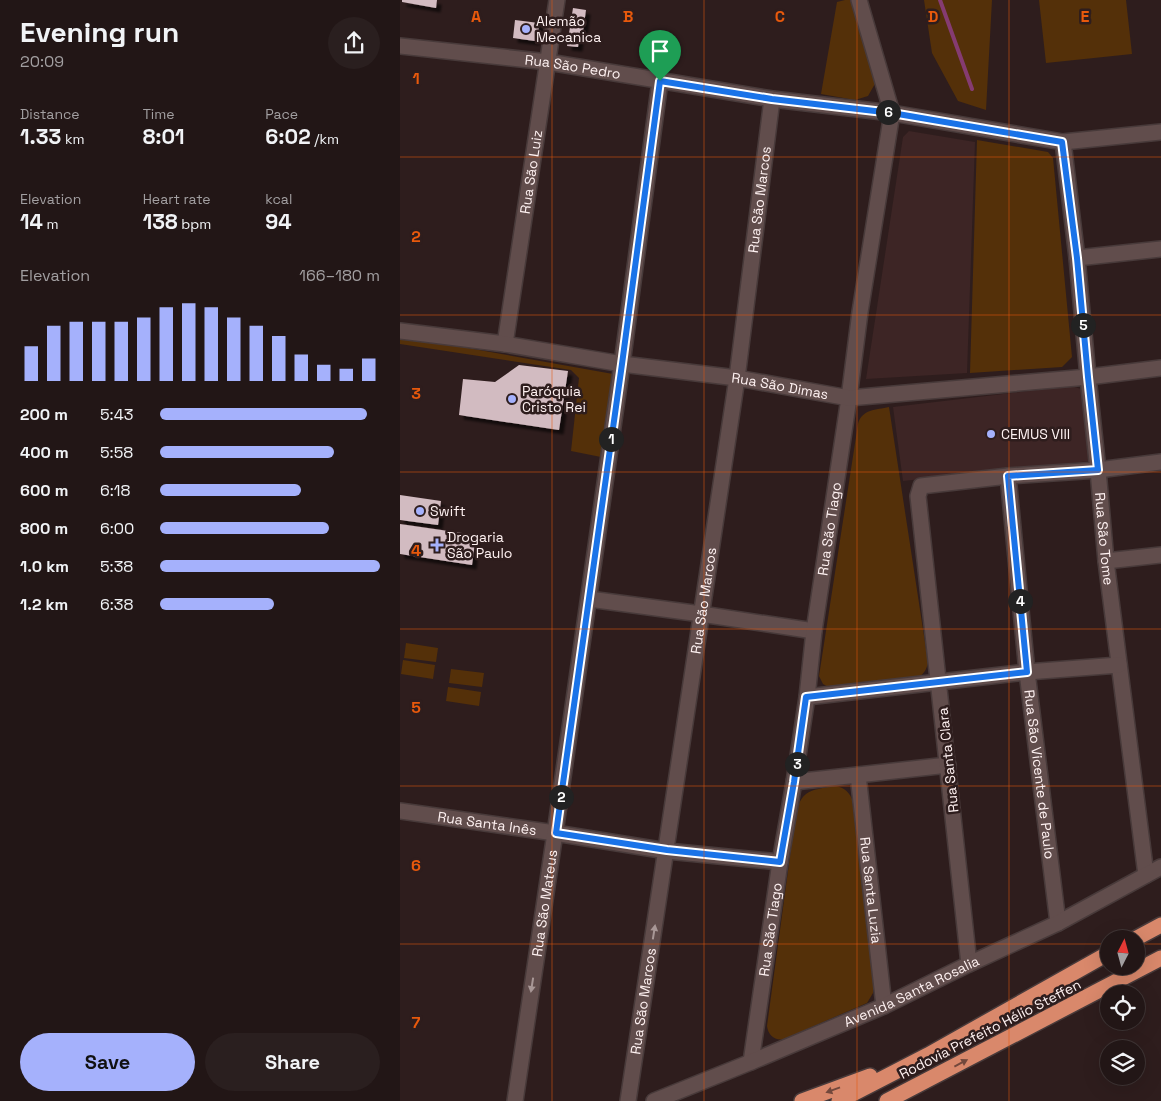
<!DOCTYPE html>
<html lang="en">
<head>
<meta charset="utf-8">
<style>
  body { margin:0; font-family:"Space Grotesk",sans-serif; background:#2a1f1f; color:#f1f3f6; height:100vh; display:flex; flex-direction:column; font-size:19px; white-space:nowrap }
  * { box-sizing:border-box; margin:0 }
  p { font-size:16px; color:#a29fa1 }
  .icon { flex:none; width:28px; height:28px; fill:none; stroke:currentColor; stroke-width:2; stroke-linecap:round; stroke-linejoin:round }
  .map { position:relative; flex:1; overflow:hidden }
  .details { display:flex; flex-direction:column; background:#221616; width:400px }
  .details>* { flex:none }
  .needle { width:32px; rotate:6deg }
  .fabs { position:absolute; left:700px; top:930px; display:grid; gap:10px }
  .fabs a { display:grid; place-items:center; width:45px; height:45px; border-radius:50%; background:#221616; box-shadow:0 5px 20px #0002,0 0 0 1px #3f3535; font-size:25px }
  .pin { position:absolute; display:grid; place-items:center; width:42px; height:42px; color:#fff; margin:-51px -21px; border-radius:50% 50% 50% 0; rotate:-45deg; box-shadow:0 0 5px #0007 }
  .pin .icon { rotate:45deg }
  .km { position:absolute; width:25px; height:25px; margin:-12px; border-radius:50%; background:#222; color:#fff; font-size:14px; line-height:25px; text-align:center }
  .round { display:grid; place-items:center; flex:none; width:52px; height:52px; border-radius:26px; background:#2a1f1f }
  .overview { display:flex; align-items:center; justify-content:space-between; height:85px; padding:0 20px }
  h1 { font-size:28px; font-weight:800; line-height:38px }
  .stats { display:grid; grid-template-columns:repeat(3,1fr); gap:8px; height:85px; padding:5px 20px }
  .stats div { display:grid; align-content:center }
  .stats b { font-size:21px; font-weight:800 }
  .stats small { font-size:14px; font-weight:400 }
  .stats p { font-size:14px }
  .chart { height:140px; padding:10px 20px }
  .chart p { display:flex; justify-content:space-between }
  .chart svg { width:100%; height:90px; margin-top:5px; stroke:#a5b1fc; stroke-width:6 }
  .button { display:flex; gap:10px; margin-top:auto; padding:10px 20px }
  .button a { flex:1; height:58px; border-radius:30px; background:#a5b1fc; color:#111; font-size:20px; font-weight:800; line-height:58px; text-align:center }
  .button a+a { background:#2a1f1f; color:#f1f3f6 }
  ul { padding:0 20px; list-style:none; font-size:16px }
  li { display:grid; grid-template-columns:80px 60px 1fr; align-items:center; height:38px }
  li i { height:12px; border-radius:6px; background:#a5b1fc }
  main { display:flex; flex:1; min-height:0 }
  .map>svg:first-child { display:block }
  .built { fill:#3d2525 }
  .green { fill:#543009 }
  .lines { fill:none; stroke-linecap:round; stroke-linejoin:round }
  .stream { stroke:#853b71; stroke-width:4 }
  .building { fill:#d2bbc1; filter:url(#shadow) }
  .street-casing { stroke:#483a3a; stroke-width:18 }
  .secondary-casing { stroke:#483a3a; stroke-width:18 }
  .highway-casing { stroke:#483a3a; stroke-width:18 }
  .street { stroke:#614d4c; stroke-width:15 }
  .secondary { stroke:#614d4c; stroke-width:15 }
  .highway { stroke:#d9886b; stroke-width:15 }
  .oneway { fill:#a89796 }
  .oneway2 { fill:#72483c }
  .route-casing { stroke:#fff; stroke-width:10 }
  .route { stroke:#1a73e8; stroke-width:6 }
  .grid { fill:none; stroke:#e8590c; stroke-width:1; stroke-opacity:0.55 }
  .poi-dot { fill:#a5b1fc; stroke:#2e1d1d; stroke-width:2 }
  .labels { text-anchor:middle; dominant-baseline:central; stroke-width:5; stroke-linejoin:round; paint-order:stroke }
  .poi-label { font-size:14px; fill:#fef1f1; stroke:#2e1d1d; text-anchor:start }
  .street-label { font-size:14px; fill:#fef1f1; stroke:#2e1d1d }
  .grid-label { font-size:16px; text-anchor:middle; font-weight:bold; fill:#e8590c; stroke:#2e1d1d; stroke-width:5; stroke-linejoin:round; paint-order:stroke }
</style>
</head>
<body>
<main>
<section class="details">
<div class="overview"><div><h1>Evening run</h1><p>20:09</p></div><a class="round"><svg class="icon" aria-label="share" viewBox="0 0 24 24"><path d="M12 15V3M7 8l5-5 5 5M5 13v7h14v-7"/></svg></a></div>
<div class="stats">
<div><p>Distance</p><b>1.33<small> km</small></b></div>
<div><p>Time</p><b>8:01</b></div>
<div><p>Pace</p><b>6:02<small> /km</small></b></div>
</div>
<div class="stats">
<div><p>Elevation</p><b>14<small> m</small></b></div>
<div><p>Heart rate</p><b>138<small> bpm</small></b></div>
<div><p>kcal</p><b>94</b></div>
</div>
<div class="chart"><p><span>Elevation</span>166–180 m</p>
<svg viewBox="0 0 160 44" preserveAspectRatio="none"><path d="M5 44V27M15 44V17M25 44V15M35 44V15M45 44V15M55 44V13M65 44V8M75 44V6M85 44V8M95 44V13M105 44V17M115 44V22M125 44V31M135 44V36M145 44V38M155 44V33"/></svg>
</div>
<ul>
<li><b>200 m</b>5:43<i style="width:94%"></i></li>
<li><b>400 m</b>5:58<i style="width:79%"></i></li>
<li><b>600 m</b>6:18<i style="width:64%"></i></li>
<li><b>800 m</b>6:00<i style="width:77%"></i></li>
<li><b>1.0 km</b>5:38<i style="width:100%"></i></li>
<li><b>1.2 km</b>6:38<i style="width:52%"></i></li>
</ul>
<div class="button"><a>Save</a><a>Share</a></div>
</section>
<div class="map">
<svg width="761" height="1101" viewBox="0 0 761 1101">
  <defs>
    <filter id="shadow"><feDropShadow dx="4.5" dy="4.5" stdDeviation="1" flood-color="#0009"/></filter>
  </defs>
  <rect width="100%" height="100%" fill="#2e1d1d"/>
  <path class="built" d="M 509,131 L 575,142 L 567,373 L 466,379 L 503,137 Z
    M 672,386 L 681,389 L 690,461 L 503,481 L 493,407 Z"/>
  <path class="green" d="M 445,0 L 453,0 L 476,82 L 468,96 L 455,100 L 421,94 L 437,2 Z
    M 524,0 L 592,0 L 586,110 L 558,101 L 532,53 Z
    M 639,0 L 726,0 L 732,54 L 646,63 Z
    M 577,140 L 648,152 L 653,158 L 672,357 L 662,367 L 570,373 Z
    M 0,336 L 213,374 L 201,457 L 171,451 L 179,378 L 171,370 L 0,344 Z
    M 489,407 L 528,662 C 527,668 525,673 519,677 L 430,688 L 423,684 L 419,676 L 458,424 C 462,409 476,410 489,407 Z
    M 6,643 L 38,648 L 36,662 L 4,658 Z
    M 3,660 L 35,665 L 33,679 L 1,674 Z
    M 51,669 L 84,673 L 82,687 L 49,683 Z
    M 48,687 L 81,692 L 79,706 L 46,701 Z
    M 432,786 C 442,786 448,790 452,799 L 474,981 L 473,993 L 467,1003 L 384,1039 C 375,1041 368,1035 367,1026 L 396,812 C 403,789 411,791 432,786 Z"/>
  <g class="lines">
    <path class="stream" d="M 540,0 L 572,89"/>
  </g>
  <path class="building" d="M 2,0 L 37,0 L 36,8 L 2,2 Z
    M 173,8 L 186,10 L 183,31 L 180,31 L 178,47 L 167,46 Z
    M 115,20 L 139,23 L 138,36 L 135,36 L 135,41 L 113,38 Z
    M 119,365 L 168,371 L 159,430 L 59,415 L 63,379 L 95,382 Z
    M 0,495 L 41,501 L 38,525 L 0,520 Z
    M 0,524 L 76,535 L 72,565 L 0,554 Z"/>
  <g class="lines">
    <g class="street-casing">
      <g id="street">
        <path id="s1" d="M 0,46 L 148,62 L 372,99 L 492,113 L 663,142 L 761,132"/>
        <path id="s2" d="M 663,142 L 677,258 L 688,377 L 698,470 L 706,561 L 746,875"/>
        <path d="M 677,258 L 761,249"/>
        <path id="s3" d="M 105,344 L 157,0"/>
        <path d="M 222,364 L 260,81"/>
        <path id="s4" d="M 608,476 L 627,672 L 658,923"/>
        <path d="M 706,561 L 761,555"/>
        <path d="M 189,599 L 301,614 L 414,631"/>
        <path d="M 407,697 L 627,672 L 719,665"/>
        <path id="s5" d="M 458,775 L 484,1006"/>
        <path d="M 394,782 L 548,765"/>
        <path id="s6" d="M 0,811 L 155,833 L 267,851 L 380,862"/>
        <path d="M 569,964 L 518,496 L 521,486 L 608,476 L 698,470 L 761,462"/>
        <path id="s7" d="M 351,1062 L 380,862 L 394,782 L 407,697 L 414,631 L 449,398 L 460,312 L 492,113 L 459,0"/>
        <path id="s8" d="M 228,1101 L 337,378 L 372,99"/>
      </g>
    </g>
    <g class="secondary-casing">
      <g id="secondary">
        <path id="s9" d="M 0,331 L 105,344 L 222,364 L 337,378 L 449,398 L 688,377 L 761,368"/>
        <path id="s10" d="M 115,1101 L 155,833 L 222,364"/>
        <path id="s11" d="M 254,1101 L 351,1062 L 484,1006 L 569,964 L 658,923 L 761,867"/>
      </g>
    </g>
    <g class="highway-casing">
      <path id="highway" d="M 735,939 L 761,925
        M 402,1101 L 470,1076
        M 439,1101 L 528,1055 L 709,953
        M 487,1101 L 761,958"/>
    </g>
    <use href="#street" class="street"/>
    <use href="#secondary" class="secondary"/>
    <use href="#highway" class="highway"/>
  </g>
  <defs><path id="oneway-solid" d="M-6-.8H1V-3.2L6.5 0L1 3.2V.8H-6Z" transform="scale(1.25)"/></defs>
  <g class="oneway">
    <use href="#oneway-solid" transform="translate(254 932) rotate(-81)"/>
    <use href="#oneway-solid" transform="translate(132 985) rotate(99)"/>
  </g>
  <g class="oneway2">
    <use href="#oneway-solid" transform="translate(561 1063) rotate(-28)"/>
    <use href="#oneway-solid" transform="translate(433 1090) rotate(160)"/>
  </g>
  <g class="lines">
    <g class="route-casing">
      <path id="route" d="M 260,81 L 372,99 L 492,113 L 662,142 L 677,258 L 688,377 L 698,470 L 608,476 L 627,672 L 406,697 L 394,782 L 380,862 L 267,850 L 156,833 L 222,364 Z"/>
    </g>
    <use href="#route" class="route"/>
  </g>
  <path class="grid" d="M 152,0 L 152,1101M 304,0 L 304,1101M 457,0 L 457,1101M 609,0 L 609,1101M 0,157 L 761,157M 0,315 L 761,315M 0,472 L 761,472M 0,629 L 761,629M 0,786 L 761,786M 0,944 L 709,944M 736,944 L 761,944"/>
  <g class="poi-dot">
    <circle cx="126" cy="29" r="5"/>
    <circle cx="112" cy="399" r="5"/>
    <circle cx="591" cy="434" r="5"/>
    <circle cx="20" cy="511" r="5"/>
    <path d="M34.5 537.5h5v5h5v5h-5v5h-5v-5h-5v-5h5z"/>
  </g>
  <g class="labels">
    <g class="poi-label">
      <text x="136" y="21">Alemão<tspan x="136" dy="16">Mecanica</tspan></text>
      <text x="122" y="391">Paróquia<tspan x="122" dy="16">Cristo Rei</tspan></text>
      <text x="601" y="434">CEMUS VIII</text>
      <text x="30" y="511">Swift</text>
      <text x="47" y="537">Drogaria<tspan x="47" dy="16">São Paulo</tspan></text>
    </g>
    <g class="street-label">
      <text stroke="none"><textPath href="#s1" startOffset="174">Rua São Pedro</textPath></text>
      <text stroke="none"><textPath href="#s3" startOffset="174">Rua São Luiz</textPath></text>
      <text stroke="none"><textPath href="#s8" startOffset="911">Rua São Marcos</textPath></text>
      <text stroke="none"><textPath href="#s9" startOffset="384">Rua São Dimas</textPath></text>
      <text stroke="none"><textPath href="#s7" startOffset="539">Rua São Tiago</textPath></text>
      <text stroke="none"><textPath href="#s2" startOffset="399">Rua São Tome</textPath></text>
      <text stroke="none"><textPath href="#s8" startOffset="506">Rua São Marcos</textPath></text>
      <text transform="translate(548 760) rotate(-96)">Rua Santa Clara</text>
      <text stroke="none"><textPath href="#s4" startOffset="300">Rua São Vicente de Paulo</textPath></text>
      <text stroke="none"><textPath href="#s6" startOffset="88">Rua Santa Inês</textPath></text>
      <text stroke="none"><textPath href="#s5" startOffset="116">Rua Santa Luzia</textPath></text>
      <text stroke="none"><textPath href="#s10" startOffset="200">Rua São Mateus</textPath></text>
      <text stroke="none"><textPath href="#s7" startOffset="134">Rua São Tiago</textPath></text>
      <text stroke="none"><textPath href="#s11" startOffset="280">Avenida Santa Rosalia</textPath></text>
      <text stroke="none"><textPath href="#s8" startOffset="101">Rua São Marcos</textPath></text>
      <text transform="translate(590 1029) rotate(-27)">Rodovia Prefeito Hélio Steffen</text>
    </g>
  </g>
  <g class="grid-label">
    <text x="76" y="22">A</text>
    <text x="228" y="22">B</text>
    <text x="380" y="22">C</text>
    <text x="533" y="22">D</text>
    <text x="685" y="22">E</text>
    <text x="16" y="84">1</text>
    <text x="16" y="242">2</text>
    <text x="16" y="399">3</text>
    <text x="16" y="556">4</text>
    <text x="16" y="713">5</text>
    <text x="16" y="871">6</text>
    <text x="16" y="1028">7</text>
  </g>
</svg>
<div class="fabs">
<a><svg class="needle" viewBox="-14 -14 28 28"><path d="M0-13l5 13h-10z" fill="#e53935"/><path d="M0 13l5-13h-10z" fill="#a29fa1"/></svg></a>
<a><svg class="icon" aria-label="locate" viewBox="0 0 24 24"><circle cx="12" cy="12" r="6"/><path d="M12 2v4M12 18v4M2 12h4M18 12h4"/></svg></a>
<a><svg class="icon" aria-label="layers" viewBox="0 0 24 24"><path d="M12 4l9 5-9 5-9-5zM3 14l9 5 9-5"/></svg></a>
</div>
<div class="pin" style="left:260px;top:81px;background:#1e9e55"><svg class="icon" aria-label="arrive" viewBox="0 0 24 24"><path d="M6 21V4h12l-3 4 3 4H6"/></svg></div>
<b class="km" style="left:211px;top:439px">1</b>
<b class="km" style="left:161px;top:797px">2</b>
<b class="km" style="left:397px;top:764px">3</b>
<b class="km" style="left:620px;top:601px">4</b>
<b class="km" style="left:683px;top:325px">5</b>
<b class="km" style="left:488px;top:112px">6</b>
</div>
</main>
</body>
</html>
